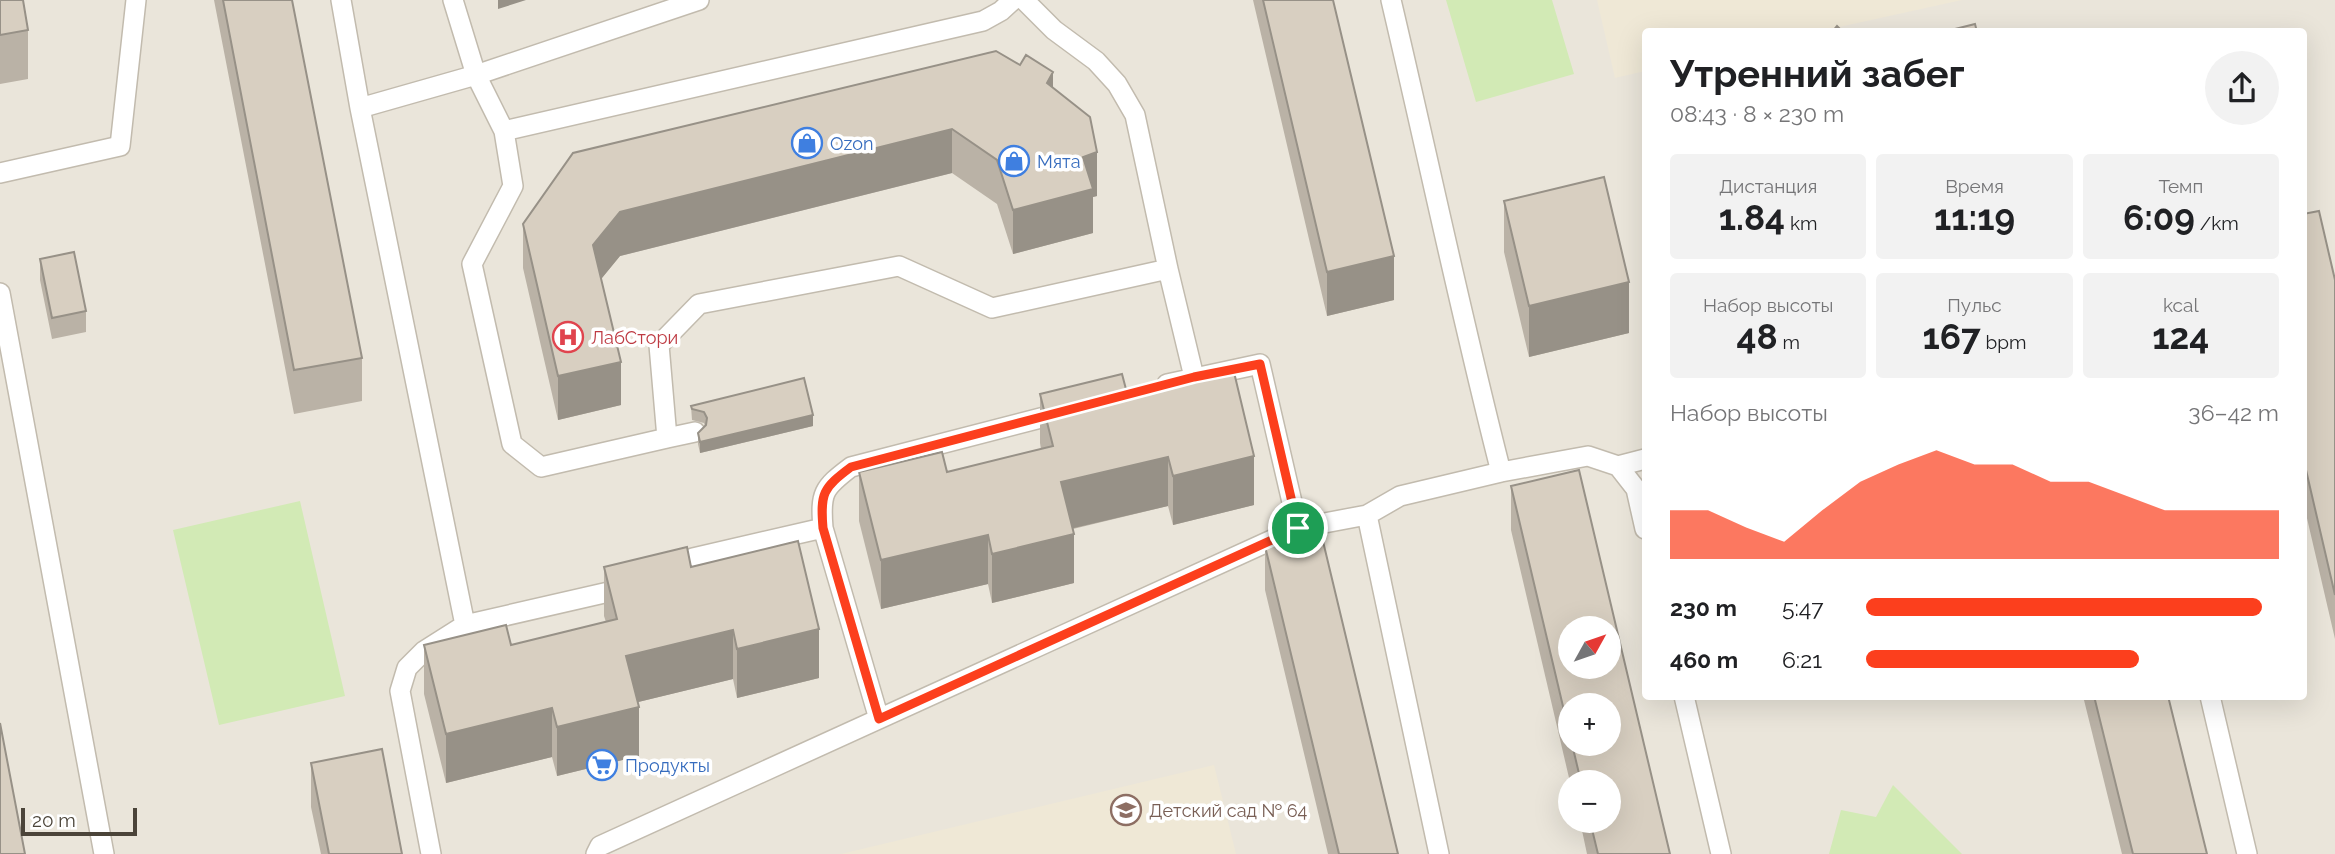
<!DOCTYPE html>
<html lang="ru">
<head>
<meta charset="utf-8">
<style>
  body { margin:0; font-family:Raleway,sans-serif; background:#f2f2f2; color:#202124; height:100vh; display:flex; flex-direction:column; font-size:26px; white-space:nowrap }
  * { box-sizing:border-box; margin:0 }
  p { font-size:23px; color:#757577 }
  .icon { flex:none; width:38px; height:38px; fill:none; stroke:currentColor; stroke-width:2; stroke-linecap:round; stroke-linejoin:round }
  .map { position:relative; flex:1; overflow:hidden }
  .drawer { position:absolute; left:1642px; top:28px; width:665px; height:672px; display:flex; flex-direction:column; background:#fff; border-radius:7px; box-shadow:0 7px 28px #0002 }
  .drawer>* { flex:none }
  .needle { width:46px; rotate:50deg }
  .fabs { position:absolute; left:1558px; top:616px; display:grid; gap:14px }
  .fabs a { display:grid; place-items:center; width:63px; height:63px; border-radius:50%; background:#fff; box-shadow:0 7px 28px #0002; font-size:35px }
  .scale { position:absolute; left:21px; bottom:18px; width:116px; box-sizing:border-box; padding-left:7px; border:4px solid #4b4439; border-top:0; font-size:19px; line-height:24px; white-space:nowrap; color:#4b4439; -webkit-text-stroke:5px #fff; paint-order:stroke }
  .pin { position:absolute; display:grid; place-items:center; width:60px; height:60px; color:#fff; margin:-30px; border:4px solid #fff; border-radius:50%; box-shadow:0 2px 7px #0007 }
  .round { display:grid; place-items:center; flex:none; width:74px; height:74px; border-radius:37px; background:#f2f2f2 }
  .headline { display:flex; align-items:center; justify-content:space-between; height:119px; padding:0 28px }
  h1 { font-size:38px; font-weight:700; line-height:52px }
  .stats { display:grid; grid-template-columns:repeat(3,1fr); gap:10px; height:119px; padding:7px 28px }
  .stats div { display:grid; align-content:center; border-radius:7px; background:#f2f2f2; text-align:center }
  .stats b { font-size:35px; font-weight:700 }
  .stats small { font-size:19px; font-weight:400 }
  .stats p { font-size:19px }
  .chart { height:196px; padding:14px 28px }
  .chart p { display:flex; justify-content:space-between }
  .chart svg { width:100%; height:126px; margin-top:7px; fill:#fc3f1d; opacity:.7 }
  ul { padding:0 28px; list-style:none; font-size:23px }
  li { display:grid; grid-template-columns:112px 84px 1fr; align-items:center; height:52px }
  li i { height:18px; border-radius:9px; background:#fc3f1d }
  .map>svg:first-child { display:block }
  .residential { fill:#eae5da; fill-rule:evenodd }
  .education { fill:#efe8d6 }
  .green { fill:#d2eab5 }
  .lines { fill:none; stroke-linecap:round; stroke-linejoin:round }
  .lane-casing { stroke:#c2bbae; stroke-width:22 }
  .lane { stroke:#fff; stroke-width:19 }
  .wall { fill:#bab2a6; fill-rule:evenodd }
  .shaded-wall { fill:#979187 }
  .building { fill:#d8cfc1; stroke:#979187; stroke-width:2; fill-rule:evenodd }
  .route-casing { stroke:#fff; stroke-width:14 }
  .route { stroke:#fc3f1d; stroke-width:9 }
  .labels { text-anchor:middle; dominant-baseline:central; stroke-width:7; stroke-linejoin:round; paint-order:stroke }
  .shop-label { font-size:18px; fill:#366cbe; stroke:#fff; text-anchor:start }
  .health-label { font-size:18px; fill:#be3a42; stroke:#fff; text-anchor:start }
  .education-label { font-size:18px; fill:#785e54; stroke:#fff; text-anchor:start }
</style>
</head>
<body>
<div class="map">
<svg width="2335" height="854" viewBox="0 0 2335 854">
  <rect width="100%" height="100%" fill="#f6f3ec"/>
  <path class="residential" d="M 0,0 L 2335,0 L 2335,854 L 0,854 ZM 1645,32 L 2303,32 L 2303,696 L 1645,696 ZM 1570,628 L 1608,628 L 1608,667 L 1570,667 ZM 1570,705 L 1608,705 L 1608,744 L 1570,744 ZM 1570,782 L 1608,782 L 1608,821 L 1570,821 Z"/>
  <path class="education" d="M 1597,0 L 1962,0 L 1821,31 L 1645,32 L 1645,71 L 1615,78 Z
    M 1214,765 L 1236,854 L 841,854 Z"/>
  <path class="green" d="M 1446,0 L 1552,0 L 1574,74 L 1476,102 Z
    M 300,501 L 345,696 L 219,725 L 173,530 Z
    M 1893,785 L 1962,854 L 1829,854 L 1841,810 L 1876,817 Z"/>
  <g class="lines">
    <g class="lane-casing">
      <path id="lane" d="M 341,0 L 360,108 L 465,625
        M 699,0 L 476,75 L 504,131 L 513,186 L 472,264 L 512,444 L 541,467 L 667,438 L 659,345 L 699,304 L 899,266 L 992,308 L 1168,269
        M 1024,0 L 1054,30 L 1096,61 L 1117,84 L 1135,115 L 1168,269 L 1194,377
        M 1391,0 C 1428,157 1461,316 1501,472
        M 360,108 L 476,75 L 453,0
        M 504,131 L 983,21 L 1001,11 L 1013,0
        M 0,173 L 120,146 L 136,0
        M 0,293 L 104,854
        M 1167,384 L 1260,364 L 1298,528
        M 667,438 L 695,432
        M 1645,459 L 1618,466 L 1636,489 L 1645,529
        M 823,528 C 820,493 823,488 851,467 L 1064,412
        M 668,568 L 693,558 L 823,528 L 879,719
        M 1684,696 L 1721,854
        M 2210,696 L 2247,854
        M 431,854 L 400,691 L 407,668 L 424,651 L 465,625 L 613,591 L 627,585
        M 596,854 L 600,846 L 1298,528 L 1367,515
        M 1439,854 L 1367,515 L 1400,496 L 1501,472 L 1588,456 L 1618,466"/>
    </g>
    <use href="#lane" class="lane"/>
  </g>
  <path class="wall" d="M 0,0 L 28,30 L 28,79 L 0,84 Z
    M 214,0 L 292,0 L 362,358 L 362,401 L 294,414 Z
    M 1253,0 L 1333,0 L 1394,300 L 1327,316 Z
    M 1053,88 L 1097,196 L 1093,197 L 1093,233 L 1013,254 L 997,204 L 952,173 L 620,256 L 601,279 L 621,405 L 558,420 L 523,268 L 523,224 Z
    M 1504,201 L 1629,333 L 1529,357 L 1504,252 Z
    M 2303,214 L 2335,280 L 2335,639 L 2303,501 Z
    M 40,259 L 86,311 L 86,332 L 52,339 L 40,280 Z
    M 1127,393 L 1254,505 L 1173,525 L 1168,506 L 1073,529 L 1074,583 L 992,603 L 988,584 L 881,609 L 859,521 L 859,472 L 947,472 L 1041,449 L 1040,443 L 1040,394 Z
    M 691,406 L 813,426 L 700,453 L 698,444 L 698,433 L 705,426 L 704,423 L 692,420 Z
    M 1511,486 L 1670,854 L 1587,854 L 1580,821 L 1608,821 L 1608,782 L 1570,782 L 1511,530 ZM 1570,705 L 1608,744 L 1570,744 Z
    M 1265,546 L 1398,854 L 1328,854 L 1265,590 Z
    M 604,567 L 691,567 L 819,678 L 737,698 L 733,679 L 638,702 L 639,756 L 557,776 L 552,757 L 446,783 L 424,694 L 424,645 L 511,645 L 606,622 L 604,616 Z
    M 2083,696 L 2168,696 L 2207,854 L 2122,854 Z
    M 311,763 L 402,854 L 321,854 L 311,807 Z"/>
  <path class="shaded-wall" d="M 498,0 L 526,0 L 498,9 Z
    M 1053,72 L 1053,116 L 1047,83 Z
    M 952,129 L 952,173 L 620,256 L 593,289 L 593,245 L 620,212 Z
    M 1097,152 L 1097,196 L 1093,197 L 1093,233 L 1013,254 L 1013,210 L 1083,157 Z
    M 1394,256 L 1394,300 L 1327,316 L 1327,272 Z
    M 1629,282 L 1629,333 L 1529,357 L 1529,306 Z
    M 621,362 L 621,405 L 558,420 L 558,376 Z
    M 813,415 L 813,426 L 700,453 L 700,442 Z
    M 1254,456 L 1254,505 L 1173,525 L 1173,476 Z
    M 1168,457 L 1168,506 L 1061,531 L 1061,482 Z
    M 1074,534 L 1074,583 L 992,603 L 992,554 Z
    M 988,535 L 988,584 L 881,609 L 881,560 Z
    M 819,629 L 819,678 L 737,698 L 737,649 Z
    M 733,630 L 733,679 L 626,705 L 626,656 Z
    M 639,707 L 639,756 L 557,776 L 557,727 Z
    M 552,708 L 552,757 L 446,783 L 446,734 Z"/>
  <path class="building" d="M 0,0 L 23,0 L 28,30 L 0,35 Z
    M 223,0 L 292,0 L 362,358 L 294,370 Z
    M 1263,0 L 1333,0 L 1394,256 L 1327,272 Z
    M 1975,24 L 1977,32 L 1943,32 Z
    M 1837,26 L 1843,32 L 1832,32 Z
    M 996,51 L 1020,65 L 1026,55 L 1053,72 L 1047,83 L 1090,117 L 1097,152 L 1083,157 L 1093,189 L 1013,210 L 997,160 L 952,129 L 620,212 L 593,245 L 621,362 L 558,376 L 523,224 L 573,153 Z
    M 1604,177 L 1629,282 L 1529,306 L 1504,201 Z
    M 2319,211 L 2335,280 L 2335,595 L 2303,457 L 2303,214 Z
    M 74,252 L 86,311 L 52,318 L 40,259 Z
    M 1233,368 L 1254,456 L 1173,476 L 1168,457 L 1061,482 L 1074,534 L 992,554 L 988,535 L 881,560 L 859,472 L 942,452 L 947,472 L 1053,446 L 1040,394 L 1122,374 L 1127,393 Z
    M 804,378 L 813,415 L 700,442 L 698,433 L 706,425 L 707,418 L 704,412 L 692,409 L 691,406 Z
    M 1579,470 L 1670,854 L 1598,854 L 1590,821 L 1608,821 L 1608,782 L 1581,782 L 1572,744 L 1608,744 L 1608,705 L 1570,705 L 1570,736 L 1511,486 ZM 1570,628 L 1608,628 L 1608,667 L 1570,667 Z
    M 1321,533 L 1398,854 L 1339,854 L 1265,546 Z
    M 798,541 L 819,629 L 737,649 L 733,630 L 626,656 L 639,707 L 557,727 L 552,708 L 446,734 L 424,645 L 506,625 L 511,645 L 617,619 L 604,567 L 687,547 L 691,567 Z
    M 2094,696 L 2168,696 L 2207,854 L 2133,854 Z
    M 0,723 L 25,854 L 0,854 Z
    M 382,749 L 402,854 L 329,854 L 311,763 Z"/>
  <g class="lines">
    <g class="route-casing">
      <path id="route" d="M 1260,364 L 1298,528 L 879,719 L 823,528 C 820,493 823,488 851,467 L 1194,377 Z"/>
    </g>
    <use href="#route" class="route"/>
  </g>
  <defs>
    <g id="shop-ring" transform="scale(1.575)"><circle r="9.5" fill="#fff" stroke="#3f7fe0" stroke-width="1.5"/><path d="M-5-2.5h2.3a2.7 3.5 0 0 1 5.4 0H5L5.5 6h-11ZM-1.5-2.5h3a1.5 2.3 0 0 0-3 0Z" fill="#3f7fe0"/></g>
    <g id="hospital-ring" transform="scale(1.575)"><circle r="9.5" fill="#fff" stroke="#e0444e" stroke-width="1.5"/><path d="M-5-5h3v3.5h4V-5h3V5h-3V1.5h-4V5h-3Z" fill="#e0444e"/></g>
    <g id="supermarket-ring" transform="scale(1.575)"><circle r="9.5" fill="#fff" stroke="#3f7fe0" stroke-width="1.5"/><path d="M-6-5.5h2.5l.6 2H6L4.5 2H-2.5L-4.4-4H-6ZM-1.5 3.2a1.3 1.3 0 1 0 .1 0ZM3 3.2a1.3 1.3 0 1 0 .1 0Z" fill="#3f7fe0"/></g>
    <g id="school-ring" transform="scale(1.575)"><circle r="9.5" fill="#fff" stroke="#8d6e63" stroke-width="1.5"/><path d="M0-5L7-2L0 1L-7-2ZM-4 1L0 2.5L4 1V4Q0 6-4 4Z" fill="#8d6e63"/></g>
  </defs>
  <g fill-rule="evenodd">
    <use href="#shop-ring" x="807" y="143"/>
    <use href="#shop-ring" x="1014" y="161"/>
    <use href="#hospital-ring" x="568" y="337"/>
    <use href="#supermarket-ring" x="602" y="765"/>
    <use href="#school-ring" x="1126" y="810"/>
  </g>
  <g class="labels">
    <g class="shop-label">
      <text x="830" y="143">Ozon</text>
      <text x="1037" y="161">Мята</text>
      <text x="625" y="765">Продукты</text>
    </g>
    <g class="health-label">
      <text x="591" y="337">ЛабСтори</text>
    </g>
    <g class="education-label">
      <text x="1149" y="810">Детский сад № 64</text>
    </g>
  </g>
</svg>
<div class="fabs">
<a><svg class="needle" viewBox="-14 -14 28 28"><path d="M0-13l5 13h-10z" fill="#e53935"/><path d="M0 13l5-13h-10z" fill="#757577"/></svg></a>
<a>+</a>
<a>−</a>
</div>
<div class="scale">20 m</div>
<div class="pin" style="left:1298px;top:528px;background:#1e9e55"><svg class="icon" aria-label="arrive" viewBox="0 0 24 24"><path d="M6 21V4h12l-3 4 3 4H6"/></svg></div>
<section class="drawer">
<div class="headline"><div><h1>Утренний забег</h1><p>08:43 · 8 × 230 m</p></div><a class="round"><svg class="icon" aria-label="share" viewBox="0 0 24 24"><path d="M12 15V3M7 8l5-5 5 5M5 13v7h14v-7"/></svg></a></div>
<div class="stats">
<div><p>Дистанция</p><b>1.84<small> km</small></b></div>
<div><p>Время</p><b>11:19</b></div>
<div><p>Темп</p><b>6:09<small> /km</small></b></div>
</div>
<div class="stats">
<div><p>Набор высоты</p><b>48<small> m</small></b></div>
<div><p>Пульс</p><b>167<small> bpm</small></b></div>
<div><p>kcal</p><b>124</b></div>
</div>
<div class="chart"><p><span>Набор высоты</span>36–42 m</p>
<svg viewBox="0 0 160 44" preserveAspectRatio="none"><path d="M0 44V27L10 27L20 33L30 38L40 27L50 17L60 11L70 6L80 11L90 11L100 17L110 17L120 22L130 27L140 27L150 27L160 27V44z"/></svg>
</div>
<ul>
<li><b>230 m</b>5:47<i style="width:96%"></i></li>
<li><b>460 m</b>6:21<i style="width:66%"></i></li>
</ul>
</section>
</div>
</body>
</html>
